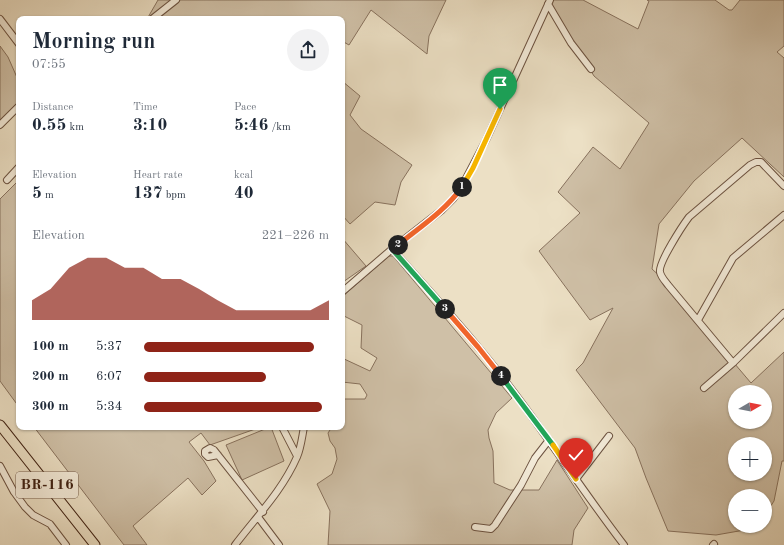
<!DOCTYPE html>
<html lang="en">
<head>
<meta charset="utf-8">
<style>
  body { margin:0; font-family:"Old Standard TT",serif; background:#f2f2f3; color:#1f2937; height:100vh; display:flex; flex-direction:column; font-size:15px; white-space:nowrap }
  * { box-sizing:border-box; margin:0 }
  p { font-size:13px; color:#747a83 }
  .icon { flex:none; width:22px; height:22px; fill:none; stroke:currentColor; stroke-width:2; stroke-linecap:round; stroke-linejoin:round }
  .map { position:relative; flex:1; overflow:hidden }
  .details { position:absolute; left:16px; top:16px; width:329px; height:414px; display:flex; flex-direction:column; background:#fff; border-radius:8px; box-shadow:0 1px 3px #0004 }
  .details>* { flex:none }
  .needle { width:26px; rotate:80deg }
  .controls { position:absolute; left:728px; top:385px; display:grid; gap:8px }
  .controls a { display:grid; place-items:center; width:44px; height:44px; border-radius:50%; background:#fff; box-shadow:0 1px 3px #0004; font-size:20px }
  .pin { position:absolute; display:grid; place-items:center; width:34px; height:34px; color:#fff; margin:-41px -17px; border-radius:50% 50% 50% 0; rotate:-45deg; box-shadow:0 0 4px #0007 }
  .pin .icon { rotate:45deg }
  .km { position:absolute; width:20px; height:20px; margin:-10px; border-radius:50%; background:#222; color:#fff; font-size:11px; line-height:20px; text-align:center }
  .round { display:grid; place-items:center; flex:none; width:42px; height:42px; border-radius:21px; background:#f2f2f3 }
  .headline { display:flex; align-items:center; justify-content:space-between; height:68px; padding:0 16px }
  h1 { font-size:22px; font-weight:700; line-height:30px }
  .stats { display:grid; grid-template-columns:repeat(3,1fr); gap:6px; height:68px; padding:4px 16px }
  .stats div { display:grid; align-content:center }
  .stats b { font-size:17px; font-weight:700 }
  .stats small { font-size:11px; font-weight:400 }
  .stats p { font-size:11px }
  .chart { height:112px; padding:8px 16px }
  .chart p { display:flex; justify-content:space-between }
  .chart svg { width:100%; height:72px; margin-top:4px; fill:#8f2418; opacity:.7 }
  ul { padding:0 16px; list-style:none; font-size:13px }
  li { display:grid; grid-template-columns:64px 48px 1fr; align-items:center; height:30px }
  li i { height:10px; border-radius:5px; background:#8f2418 }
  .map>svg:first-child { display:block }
  .green { fill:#cfc0a7; stroke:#88725e; fill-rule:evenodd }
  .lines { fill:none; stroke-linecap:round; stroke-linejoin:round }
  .minor-casing { stroke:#6c5240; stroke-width:8 }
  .highway-casing { stroke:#412314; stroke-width:11 }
  .minor { stroke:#f3ebd9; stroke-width:6 }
  .highway { stroke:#ece0c5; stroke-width:9 }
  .split-1-casing { stroke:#fff; stroke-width:8 }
  .split-2-casing { stroke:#fff; stroke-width:8 }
  .split-3-casing { stroke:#fff; stroke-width:8 }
  .split-4-casing { stroke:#fff; stroke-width:8 }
  .split-5-casing { stroke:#fff; stroke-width:8 }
  .split-6-casing { stroke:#fff; stroke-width:8 }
  .split-1 { stroke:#f5b400; stroke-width:5 }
  .split-2 { stroke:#f0652b; stroke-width:5 }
  .split-3 { stroke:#22a559; stroke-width:5 }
  .split-4 { stroke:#f0652b; stroke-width:5 }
  .split-5 { stroke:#22a559; stroke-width:5 }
  .split-6 { stroke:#f5b400; stroke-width:5 }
  .labels { text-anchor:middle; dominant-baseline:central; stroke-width:4; stroke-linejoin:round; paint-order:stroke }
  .shield { fill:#f3ebd9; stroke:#765f4f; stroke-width:1 }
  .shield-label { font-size:15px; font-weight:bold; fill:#412314 }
</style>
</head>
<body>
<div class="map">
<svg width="784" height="545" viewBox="0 0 784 545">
  <rect width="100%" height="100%" fill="#ece0c5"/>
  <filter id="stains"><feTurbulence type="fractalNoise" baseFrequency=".005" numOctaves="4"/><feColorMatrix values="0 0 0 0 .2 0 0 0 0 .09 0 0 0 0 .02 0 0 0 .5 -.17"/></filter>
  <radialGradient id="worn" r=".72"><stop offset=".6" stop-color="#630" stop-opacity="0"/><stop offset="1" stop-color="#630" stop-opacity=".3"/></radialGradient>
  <path class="green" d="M 158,0 L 446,0 L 429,36 L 427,54 L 371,10 L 349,45 L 342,41 L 342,19 L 147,19 Z
    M 553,0 L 583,0 L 638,29 L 649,1 L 647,0 L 715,0 L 729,10 L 732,10 L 740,0 L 784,0 L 784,46 L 777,52 L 784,58 L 784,177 L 742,138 L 694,181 L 659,224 L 652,269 L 663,279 L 751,383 L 784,352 L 784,461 L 782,461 L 774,501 L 765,515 L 765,496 L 735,496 L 735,526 L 757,526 L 756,528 L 716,535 L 668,531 L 646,478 L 635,448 L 576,370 L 583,363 L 613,308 L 590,320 L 539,251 L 580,213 L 558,192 L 593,147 L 620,169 L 649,123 L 594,76 L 551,6 ZM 735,392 L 765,392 L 765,422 L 735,422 ZM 735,444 L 765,444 L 765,474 L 735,474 Z
    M 0,46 L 8,57 L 19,82 L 19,101 L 0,122 Z
    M 342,81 L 360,96 L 350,115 L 361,129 L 412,165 L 401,182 L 395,205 L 375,202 L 350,224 L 342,215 Z
    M 19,180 L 19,407 L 0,381 L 0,199 Z
    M 342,238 L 366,266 L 343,282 L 342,282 Z
    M 389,256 L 393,256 L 512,398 L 496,413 L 488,430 L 489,438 L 493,451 L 494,483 L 510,490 L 539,490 L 557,460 L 588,508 L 574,530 L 572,545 L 328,545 L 330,511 L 317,484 L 332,474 L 337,459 L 335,448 L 330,441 L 328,433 L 332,427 L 342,427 L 342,399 L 365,399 L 367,395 L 360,384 L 342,382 L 342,358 L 370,371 L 377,358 L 361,348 L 362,325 L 342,315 L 342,297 Z
    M 34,427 L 261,427 L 210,445 L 201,433 L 189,442 L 204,461 L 216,481 L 202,495 L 188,478 L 133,526 L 147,545 L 124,545 Z
    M 270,427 L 271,427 L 284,461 L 242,480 L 226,445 Z"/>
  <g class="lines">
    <g class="minor-casing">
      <path id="minor" d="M 548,4 L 571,43 L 591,69
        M 0,19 L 19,44
        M 152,19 L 176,0
        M 0,125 L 19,106
        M 7,180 L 19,167
        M 784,186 L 761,162 L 756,162 L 750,165 L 689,217 C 683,225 658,263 660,272 C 661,277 665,281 668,285 L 733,363 L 784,313
        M 392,249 C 421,282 451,314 478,347 C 531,410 574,480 624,545
        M 342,292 L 392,249 L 442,210 L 453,199 L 462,186 L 486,140 L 550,0
        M 698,320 L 733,258 L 784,215
        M 704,388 L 733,363
        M 282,427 L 297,456
        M 218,455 L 208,457 L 205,454 L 205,451 L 210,448 L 214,450 L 263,512
        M 0,466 L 14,492 L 25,507 L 33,515 L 50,524 L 66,545
        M 576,479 L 609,436
        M 258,517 L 279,545
        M 475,527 L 491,529 L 495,525 L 521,485 L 535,458 L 549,440
        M 235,545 C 257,516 282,491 297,457 C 301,448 302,437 304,427
        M 713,545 L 714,544"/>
    </g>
    <g class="highway-casing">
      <path id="highway" d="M 0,425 L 95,545"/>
    </g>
    <use href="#minor" class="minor"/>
    <use href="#highway" class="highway"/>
  </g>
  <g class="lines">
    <g class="split-1-casing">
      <path id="split-1" d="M 462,187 L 473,168 L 500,109"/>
    </g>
    <g class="split-2-casing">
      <path id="split-2" d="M 398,245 C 420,227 445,211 462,187"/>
    </g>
    <g class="split-3-casing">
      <path id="split-3" d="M 398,245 L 392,249 L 445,309"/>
    </g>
    <g class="split-4-casing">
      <path id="split-4" d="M 445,309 L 478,347 L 501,376"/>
    </g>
    <g class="split-5-casing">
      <path id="split-5" d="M 501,376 L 553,445"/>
    </g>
    <g class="split-6-casing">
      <path id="split-6" d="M 553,445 L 576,479"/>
    </g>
    <use href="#split-1" class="split-1"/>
    <use href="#split-2" class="split-2"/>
    <use href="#split-3" class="split-3"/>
    <use href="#split-4" class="split-4"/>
    <use href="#split-5" class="split-5"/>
    <use href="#split-6" class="split-6"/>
  </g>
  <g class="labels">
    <rect class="shield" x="16" y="472" width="62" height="26" rx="3"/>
    <g class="shield-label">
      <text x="47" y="485">BR-116</text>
    </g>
  </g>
  <rect width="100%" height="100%" filter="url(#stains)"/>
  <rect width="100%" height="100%" fill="url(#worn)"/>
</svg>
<div class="controls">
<a><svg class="needle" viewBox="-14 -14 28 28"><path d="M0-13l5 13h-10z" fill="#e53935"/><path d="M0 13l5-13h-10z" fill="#747a83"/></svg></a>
<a>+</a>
<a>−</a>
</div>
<div class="pin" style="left:500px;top:109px;background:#1e9e55"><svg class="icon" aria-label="arrive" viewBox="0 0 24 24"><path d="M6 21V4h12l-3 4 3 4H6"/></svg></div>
<div class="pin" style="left:576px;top:479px;background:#d93025"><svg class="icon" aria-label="check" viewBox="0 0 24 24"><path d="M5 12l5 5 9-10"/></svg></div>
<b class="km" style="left:462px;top:187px">1</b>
<b class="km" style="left:398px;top:245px">2</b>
<b class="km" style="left:445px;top:309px">3</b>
<b class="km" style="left:501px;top:376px">4</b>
<section class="details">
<div class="headline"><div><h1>Morning run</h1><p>07:55</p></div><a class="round"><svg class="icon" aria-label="share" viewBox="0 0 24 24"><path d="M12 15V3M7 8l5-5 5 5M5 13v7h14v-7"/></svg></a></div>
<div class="stats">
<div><p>Distance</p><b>0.55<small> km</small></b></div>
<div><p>Time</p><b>3:10</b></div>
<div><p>Pace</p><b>5:46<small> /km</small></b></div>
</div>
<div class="stats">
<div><p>Elevation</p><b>5<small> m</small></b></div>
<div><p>Heart rate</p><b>137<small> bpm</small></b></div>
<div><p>kcal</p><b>40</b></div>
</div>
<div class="chart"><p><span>Elevation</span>221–226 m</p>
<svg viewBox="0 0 160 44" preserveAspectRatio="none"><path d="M0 44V32L10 25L20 12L30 6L40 6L50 12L60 12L70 19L80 19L90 25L100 32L110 38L120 38L130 38L140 38L150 38L160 32V44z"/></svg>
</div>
<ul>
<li><b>100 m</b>5:37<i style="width:92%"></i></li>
<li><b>200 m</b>6:07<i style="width:66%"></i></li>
<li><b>300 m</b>5:34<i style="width:96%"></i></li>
</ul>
</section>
</div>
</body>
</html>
